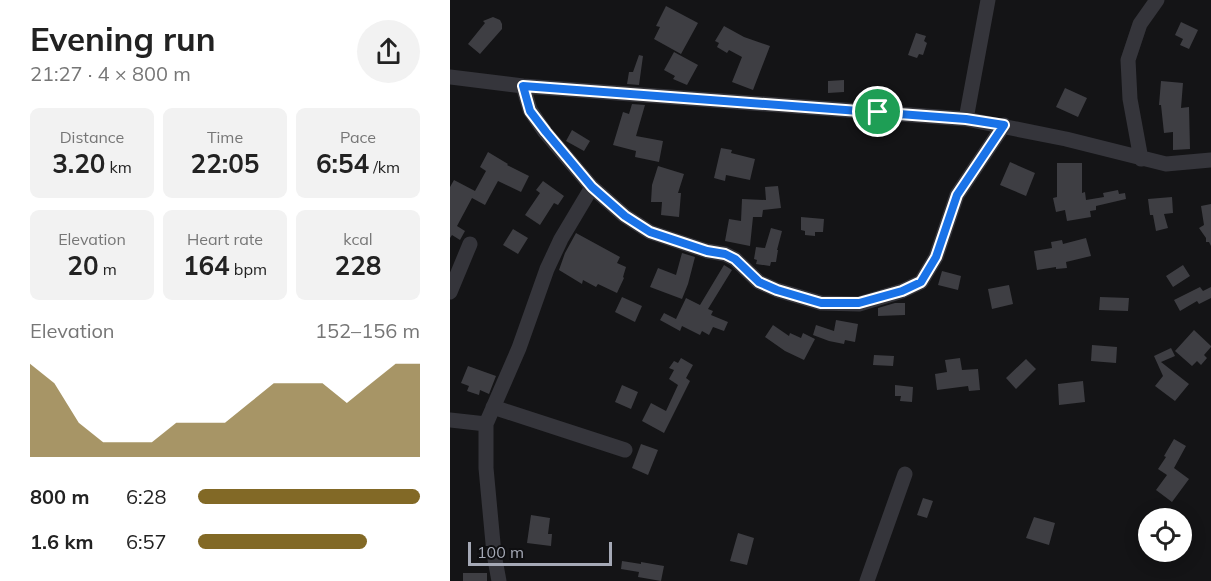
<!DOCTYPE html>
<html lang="en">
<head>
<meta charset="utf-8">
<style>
  body { margin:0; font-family:Mulish,sans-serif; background:#f2f2f2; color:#222; height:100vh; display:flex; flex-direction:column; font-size:22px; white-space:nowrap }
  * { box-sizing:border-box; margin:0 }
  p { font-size:20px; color:#767676 }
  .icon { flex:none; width:33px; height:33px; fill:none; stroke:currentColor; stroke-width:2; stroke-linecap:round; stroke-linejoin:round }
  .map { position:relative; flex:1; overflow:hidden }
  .details { display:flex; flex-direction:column; background:#fff; width:450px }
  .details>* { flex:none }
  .controls { position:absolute; left:688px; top:508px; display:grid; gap:12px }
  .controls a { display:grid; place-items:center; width:54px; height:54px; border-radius:50%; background:#fff; box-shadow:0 3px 15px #0003; font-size:30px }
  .scale { position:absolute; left:18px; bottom:15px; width:144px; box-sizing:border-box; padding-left:6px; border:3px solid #a5a9b6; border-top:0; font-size:16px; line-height:21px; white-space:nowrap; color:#a5a9b6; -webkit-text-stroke:4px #0f0f11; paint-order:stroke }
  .pin { position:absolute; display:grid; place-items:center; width:51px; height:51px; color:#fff; margin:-26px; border:3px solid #fff; border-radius:50%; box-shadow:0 2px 6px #0007 }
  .round { display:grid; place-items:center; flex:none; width:63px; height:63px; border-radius:32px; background:#f2f2f2 }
  .head { display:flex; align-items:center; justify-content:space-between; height:102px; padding:0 30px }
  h1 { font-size:33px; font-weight:700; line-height:45px }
  .stats { display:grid; grid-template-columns:repeat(3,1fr); gap:9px; height:102px; padding:6px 30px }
  .stats div { display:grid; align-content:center; border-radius:9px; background:#f2f2f2; text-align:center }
  .stats b { font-size:26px; font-weight:700 }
  .stats small { font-size:16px; font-weight:400 }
  .stats p { font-size:16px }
  .chart { height:168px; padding:12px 30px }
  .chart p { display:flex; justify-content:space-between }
  .chart svg { width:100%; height:108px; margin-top:6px; fill:#826926; opacity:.7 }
  ul { padding:0 30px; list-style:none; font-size:20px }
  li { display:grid; grid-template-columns:96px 72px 1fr; align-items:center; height:45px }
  li i { height:15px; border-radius:8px; background:#826926 }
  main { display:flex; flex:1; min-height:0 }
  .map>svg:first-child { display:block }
  .building { fill:#3e3e43 }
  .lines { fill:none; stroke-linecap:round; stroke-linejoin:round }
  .minor { stroke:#35353b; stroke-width:15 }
  .route-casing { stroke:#fff; stroke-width:12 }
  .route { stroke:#1a73e8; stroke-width:8 }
</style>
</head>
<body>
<main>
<section class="details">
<div class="head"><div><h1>Evening run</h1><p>21:27 · 4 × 800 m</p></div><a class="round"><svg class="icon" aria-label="share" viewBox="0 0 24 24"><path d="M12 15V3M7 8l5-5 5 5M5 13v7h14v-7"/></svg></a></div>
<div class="stats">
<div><p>Distance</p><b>3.20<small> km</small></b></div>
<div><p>Time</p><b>22:05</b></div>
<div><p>Pace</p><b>6:54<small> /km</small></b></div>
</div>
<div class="stats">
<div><p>Elevation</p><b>20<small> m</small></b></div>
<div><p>Heart rate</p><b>164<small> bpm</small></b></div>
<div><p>kcal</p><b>228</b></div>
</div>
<div class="chart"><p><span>Elevation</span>152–156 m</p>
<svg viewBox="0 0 160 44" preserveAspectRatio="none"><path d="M0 44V6L10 14L20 30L30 38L40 38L50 38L60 30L70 30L80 30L90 22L100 14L110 14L120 14L130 22L140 14L150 6L160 6V44z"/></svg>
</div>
<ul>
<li><b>800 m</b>6:28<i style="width:100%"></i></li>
<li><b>1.6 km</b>6:57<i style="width:76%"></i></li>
</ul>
</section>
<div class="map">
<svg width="761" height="581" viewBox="0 0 761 581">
  <rect width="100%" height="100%" fill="#141416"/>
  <path class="building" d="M 216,6 L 248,23 L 231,54 L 204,39 L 210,27 L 206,26 Z
    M 43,17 L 50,20 L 52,24 L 52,29 L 30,54 L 18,44 L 35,23 L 33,21 Z
    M 731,22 L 748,30 L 739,49 L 730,45 L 733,39 L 725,35 Z
    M 274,26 L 294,37 L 320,46 L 303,90 L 282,82 L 292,57 L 279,50 L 277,53 L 267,47 L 269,43 L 265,41 Z
    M 466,33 L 476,36 L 474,41 L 477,43 L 473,55 L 469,54 L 467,58 L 458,55 Z
    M 224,52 L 248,65 L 237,85 L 223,79 L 225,76 L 214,70 Z
    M 189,55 L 193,56 L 189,85 L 177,84 L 179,72 L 183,72 Z
    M 394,80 L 394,92 L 378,93 L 378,81 Z
    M 711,81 L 733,83 L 731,108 L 739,107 L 740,149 L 723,150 L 723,132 L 714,133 L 711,105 L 709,105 Z
    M 615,88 L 637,98 L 628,117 L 606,107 Z
    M 182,104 L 195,105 L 186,136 L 213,141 L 209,162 L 185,157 L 186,151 L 163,145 L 173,112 L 179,114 Z
    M 122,130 L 140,141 L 134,151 L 116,141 Z
    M 271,148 L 282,150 L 281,153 L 305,159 L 300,180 L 276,175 L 275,181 L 264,178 Z
    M 38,152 L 58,164 L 57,165 L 79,176 L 71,192 L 48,181 L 35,205 L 22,198 L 7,226 L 15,231 L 10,240 L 2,235 L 0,238 L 0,187 L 4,180 L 25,191 L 36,171 L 30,167 Z
    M 560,162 L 585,173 L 576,196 L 550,185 Z
    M 607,163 L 632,163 L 632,193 L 635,192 L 636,200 L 654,197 L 653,193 L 668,190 L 669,194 L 675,193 L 676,199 L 646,206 L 646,210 L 640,211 L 641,217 L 617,221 L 615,210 L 606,212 L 603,198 L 607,197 Z
    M 208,166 L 234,174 L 228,193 L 231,193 L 229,217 L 211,215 L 212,202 L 201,202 L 202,185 Z
    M 93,181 L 114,196 L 108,205 L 104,203 L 90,225 L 75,215 L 90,193 L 86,190 Z
    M 328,186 L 331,208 L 313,210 L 312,217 L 303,217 L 300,246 L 275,241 L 279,219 L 291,221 L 292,199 L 316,200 L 315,187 Z
    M 722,197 L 723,213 L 714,214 L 718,228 L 706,231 L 703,215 L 700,215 L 698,199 Z
    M 761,204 L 761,246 L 759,242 L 756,242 L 756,238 L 749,228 L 754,225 L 751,206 Z
    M 351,217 L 374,219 L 373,232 L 365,232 L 365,236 L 355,235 L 355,231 L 351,230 Z
    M 321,228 L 332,231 L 327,250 L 328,250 L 326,262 L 321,262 L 320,266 L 306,264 L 307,260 L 304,259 L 306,247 L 315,248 Z
    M 63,229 L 78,238 L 68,254 L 53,245 Z
    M 126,233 L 170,257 L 167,263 L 176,267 L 173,277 L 174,278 L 167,293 L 148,284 L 146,287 L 133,280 L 132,284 L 109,270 L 115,253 Z
    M 636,238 L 641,256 L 616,262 L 617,268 L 606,269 L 606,267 L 587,270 L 584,251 L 602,248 L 601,242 L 612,240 L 613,244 Z
    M 232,253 L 245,257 L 238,284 L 232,299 L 200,287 L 208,268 L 226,275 Z
    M 274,265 L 282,270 L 258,309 L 263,311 L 261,315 L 278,322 L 274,331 L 263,327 L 259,335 L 252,331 L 250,335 L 232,326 L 230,331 L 210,320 L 214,313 L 226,319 L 236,298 L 250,305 Z
    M 733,265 L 740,276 L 723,287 L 716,276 Z
    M 492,271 L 511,276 L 508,290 L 488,285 Z
    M 559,285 L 563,304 L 542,309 L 538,289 Z
    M 750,287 L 753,291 L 761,287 L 761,298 L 749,304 L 747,301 L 730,311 L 724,300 Z
    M 172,297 L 192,306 L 185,322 L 165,312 Z
    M 650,297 L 679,298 L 678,311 L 649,310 Z
    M 445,303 L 455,303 L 455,315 L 428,316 L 428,308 Z
    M 386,320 L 408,324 L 405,342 L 395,340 L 394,344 L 379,341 L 363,335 L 366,325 L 384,331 Z
    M 323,325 L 339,336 L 340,333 L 351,338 L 353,333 L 365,339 L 354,360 L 335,351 L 315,337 Z
    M 744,330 L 761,346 L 761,347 L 754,355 L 757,358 L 751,365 L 747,361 L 742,366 L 725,351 Z
    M 642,345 L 667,347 L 666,363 L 641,361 Z
    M 721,348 L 725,356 L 711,362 L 739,384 L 725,401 L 705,386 L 713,376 L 704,356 Z
    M 424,355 L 444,356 L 443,366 L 423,365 Z
    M 231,358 L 243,365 L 236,378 L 240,381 L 214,433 L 192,421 L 201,403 L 216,411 L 228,385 L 219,379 L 224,370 L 219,368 L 224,361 L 228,363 Z
    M 510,358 L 512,370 L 528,369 L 530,390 L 519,391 L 518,386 L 487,390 L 485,374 L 497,372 L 495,360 Z
    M 576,359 L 586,369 L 566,389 L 556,378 Z
    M 18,366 L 46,376 L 39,394 L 30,390 L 29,395 L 17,391 L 19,386 L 11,383 Z
    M 633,381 L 635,402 L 609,405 L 608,384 Z
    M 172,385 L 188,392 L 181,409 L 165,402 Z
    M 445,385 L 463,387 L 462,402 L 450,401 L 451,396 L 445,396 Z
    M 724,439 L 736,446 L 724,468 L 739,479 L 722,502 L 706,490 L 717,475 L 708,469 L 716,457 L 714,456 Z
    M 191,444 L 208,450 L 198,475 L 182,468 Z
    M 473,498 L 483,501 L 477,518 L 467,515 Z
    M 81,515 L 100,518 L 98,534 L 102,534 L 101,546 L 77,543 Z
    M 584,517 L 605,523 L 599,545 L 576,538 Z
    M 288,533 L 304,538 L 297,565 L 280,561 Z
    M 172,561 L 191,564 L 191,562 L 214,566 L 211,581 L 188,577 L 189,572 L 171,569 Z
    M 13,573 L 37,573 L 37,581 L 13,581 Z"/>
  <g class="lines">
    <path class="minor" d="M 0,77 L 73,86 L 516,119 L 616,139 L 716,164 L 761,160
      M 73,86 L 80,110 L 95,132 L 142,187 L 175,216 L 200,232 L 257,251 L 275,254 L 285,259 L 309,282 L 327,290 L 371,303 L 409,304 L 452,291 L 471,282 L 486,257 L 507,195 L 554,125
      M 516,119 L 538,0
      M 691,159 L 680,99 L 678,60 L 690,24 L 707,0
      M 0,292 L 20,244
      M 43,407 L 175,450
      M 0,420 L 36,424
      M 49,581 L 44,554 L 36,468 L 36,424 L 69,348 L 97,269 L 111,239 L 142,187
      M 417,581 L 455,474"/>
  </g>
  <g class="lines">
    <g class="route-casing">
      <path id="route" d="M 73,86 L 516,119 L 554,125 L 507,195 L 486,257 L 471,282 L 452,291 L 409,303 L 371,303 L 327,290 L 309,282 L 285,259 L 275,254 L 257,251 L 200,232 L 175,216 L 142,187 L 96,132 L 80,111 Z"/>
    </g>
    <use href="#route" class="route"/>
  </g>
</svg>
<div class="controls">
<a><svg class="icon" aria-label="locate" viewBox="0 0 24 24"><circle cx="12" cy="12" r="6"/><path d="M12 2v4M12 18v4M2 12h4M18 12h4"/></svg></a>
</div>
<div class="scale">100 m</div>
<div class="pin" style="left:428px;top:112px;background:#1e9e55"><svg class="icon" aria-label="arrive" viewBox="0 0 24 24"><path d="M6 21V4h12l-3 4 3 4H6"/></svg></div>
</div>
</main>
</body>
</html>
